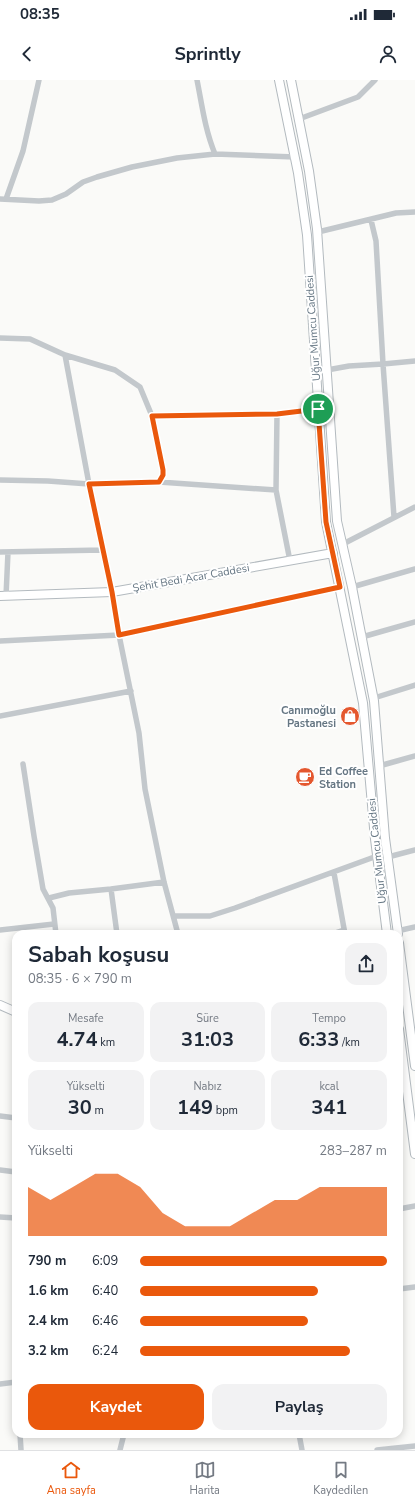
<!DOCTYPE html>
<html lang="tr">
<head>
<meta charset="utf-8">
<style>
  body { margin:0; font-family:"Nunito Sans",sans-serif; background:#f2f2f3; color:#1f2937; height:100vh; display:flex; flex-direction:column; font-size:15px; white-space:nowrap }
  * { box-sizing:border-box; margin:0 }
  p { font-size:13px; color:#747a83 }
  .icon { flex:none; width:22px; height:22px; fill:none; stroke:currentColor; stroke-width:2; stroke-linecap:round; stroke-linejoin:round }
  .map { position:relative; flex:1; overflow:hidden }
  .details { position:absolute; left:12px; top:850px; width:391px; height:508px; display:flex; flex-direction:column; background:#fff; border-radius:12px; box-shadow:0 2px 10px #0003 }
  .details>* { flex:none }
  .pin { position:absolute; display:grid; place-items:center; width:34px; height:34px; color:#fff; margin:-17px; border:2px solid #fff; border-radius:50%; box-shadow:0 1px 4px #0007 }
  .round { display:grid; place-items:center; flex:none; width:42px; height:42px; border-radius:12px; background:#f2f2f3 }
  .overview { display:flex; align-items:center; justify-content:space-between; height:68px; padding:0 16px }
  h1 { font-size:22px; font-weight:700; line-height:30px }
  .figures { display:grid; grid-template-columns:repeat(3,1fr); gap:6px; height:68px; padding:4px 16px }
  .figures div { display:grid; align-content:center; border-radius:10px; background:#f2f2f3; text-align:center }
  .figures b { font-size:20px; font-weight:700 }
  .figures small { font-size:11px; font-weight:400 }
  .figures p { font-size:11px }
  .chart { height:112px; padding:8px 16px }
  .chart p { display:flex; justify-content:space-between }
  .chart svg { width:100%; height:72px; margin-top:4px; fill:#ea580c; opacity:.7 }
  .button { display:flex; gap:8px; margin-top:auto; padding:8px 16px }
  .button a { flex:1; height:46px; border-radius:12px; background:#ea580c; color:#fff; font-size:16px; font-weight:700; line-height:46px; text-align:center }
  .button a+a { background:#f2f2f3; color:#1f2937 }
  ul { padding:0 16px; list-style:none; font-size:13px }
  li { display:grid; grid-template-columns:64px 48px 1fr; align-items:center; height:30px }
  li i { height:10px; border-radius:5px; background:#ea580c }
  .status { display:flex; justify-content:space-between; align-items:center; height:28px; padding:0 20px; background:#fff; direction:ltr }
  .status svg { height:11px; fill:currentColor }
  header { display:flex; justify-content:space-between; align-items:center; height:52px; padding:0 16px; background:#fff; font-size:18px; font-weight:700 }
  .tabs { display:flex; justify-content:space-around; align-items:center; height:56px; border-top:1px solid #e0e1e3; background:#fff; font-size:11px; color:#747a83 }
  .tabs a { display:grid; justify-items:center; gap:2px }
  .tabs .active { color:#ea580c }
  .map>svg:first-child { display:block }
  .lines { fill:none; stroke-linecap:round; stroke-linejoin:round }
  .secondary-casing { stroke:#b3babf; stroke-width:10 }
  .street { stroke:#c3c8cc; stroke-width:5.5 }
  .secondary { stroke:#fff; stroke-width:8 }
  .route-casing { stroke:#fff; stroke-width:8 }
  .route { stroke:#ea580c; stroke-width:5 }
  .labels { text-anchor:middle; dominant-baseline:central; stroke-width:4; stroke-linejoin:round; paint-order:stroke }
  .street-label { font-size:11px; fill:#657683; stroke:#fff }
  .poi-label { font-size:11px; font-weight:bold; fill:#657683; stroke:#fff; text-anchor:end }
</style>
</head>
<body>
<div class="status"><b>08:35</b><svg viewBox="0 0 49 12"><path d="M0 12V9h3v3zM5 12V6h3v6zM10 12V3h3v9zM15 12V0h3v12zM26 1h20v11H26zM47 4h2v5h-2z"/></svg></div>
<header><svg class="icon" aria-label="back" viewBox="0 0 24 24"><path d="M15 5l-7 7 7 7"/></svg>Sprintly<svg class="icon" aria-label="person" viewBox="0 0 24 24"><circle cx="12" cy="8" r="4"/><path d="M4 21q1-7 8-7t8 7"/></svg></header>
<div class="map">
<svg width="415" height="1370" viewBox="0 0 415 1370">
  <rect width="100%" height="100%" fill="#fafaf8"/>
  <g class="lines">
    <g class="secondary-casing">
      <path id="secondary" d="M 279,0 L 298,93 L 307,155 L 326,442 L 363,623 L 375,759 L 387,854
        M 291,0 L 309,91 L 317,149 L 337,441 L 352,507 L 374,621 L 385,758 L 398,854
        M 0,516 L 112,512 L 333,473
        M 399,863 L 415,986
        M 0,925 L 16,932
        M 399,949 L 415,1074"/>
    </g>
    <path class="street" d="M 197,0 C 202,25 205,50 215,74
      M 299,39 L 358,17 L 375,0
      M 0,119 L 39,121 L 52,120 L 66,114 L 83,102 L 97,97 L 132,87 L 177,78 L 215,74 L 295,77
      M 6,119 L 23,71 L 39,0
      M 318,152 L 396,133 L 415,132
      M 0,258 L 30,259 L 65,275 L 89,404 L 112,512 L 119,555 L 139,653 L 145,709 L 164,802 L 178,854
      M 65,275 L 115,290 L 140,307 L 152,336
      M 327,290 L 349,286 L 383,284 L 376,161 L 371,140
      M 277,334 L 276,410 L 290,481
      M 0,400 L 48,401 L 89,404 L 159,402 L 163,395 L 163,390 L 152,336 L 277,334 L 318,329
      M 159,402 L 276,410
      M 394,437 L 383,284 L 415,281
      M 343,464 L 415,427
      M 0,472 L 103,470
      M 352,507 L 415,489
      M 6,516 L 8,472
      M 362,557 L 415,542
      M 0,561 L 119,555 L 340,507
      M 374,618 L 415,605
      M 0,636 L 131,611
      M 23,684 L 34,756 L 43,809 L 53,828 L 56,854
      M 379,686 L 415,676
      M 388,777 L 415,770
      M 334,793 L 345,854
      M 111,809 L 117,854
      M 49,818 L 69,813 L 111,809 L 164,802
      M 174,836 L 210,836 L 235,828 L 377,776
      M 0,850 L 54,844
      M 397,851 L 415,847
      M 332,854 L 344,850
      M 0,1036 L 16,1038
      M 0,1090 L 16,1092
      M 399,1129 L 415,1126
      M 0,1137 L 16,1138
      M 399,1209 L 415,1207
      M 0,1304 L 16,1302
      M 20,1354 L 21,1370
      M 299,1354 L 302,1370
      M 120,1370 L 124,1354
      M 377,1370 L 415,1366"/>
    <use href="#secondary" class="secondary"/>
  </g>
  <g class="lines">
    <g class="route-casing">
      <path id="route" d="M 318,329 L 326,442 L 340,507 L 119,555 L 112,512 L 89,404 L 159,402 L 163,395 L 163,390 L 152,336 L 277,334 Z"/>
    </g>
    <use href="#route" class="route"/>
  </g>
  <defs>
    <g id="shop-disc" transform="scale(1)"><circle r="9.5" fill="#e4572e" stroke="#fff"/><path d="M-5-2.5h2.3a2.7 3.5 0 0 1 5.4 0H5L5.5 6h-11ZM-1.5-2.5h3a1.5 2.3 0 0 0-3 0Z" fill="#fff"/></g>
    <g id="cafe-disc" transform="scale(1)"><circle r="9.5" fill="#e4572e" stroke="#fff"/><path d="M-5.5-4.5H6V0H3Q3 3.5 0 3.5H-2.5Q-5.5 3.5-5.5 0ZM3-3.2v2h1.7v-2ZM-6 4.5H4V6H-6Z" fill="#fff"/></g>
  </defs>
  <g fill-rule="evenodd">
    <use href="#shop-disc" x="350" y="636"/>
    <use href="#cafe-disc" x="305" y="697"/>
  </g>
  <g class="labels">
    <g class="street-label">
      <text transform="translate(313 248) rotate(-94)">Uğur Mumcu Caddesi</text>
      <text transform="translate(191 498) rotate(-10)">Şehit Bedi Acar Caddesi</text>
      <text transform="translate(377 771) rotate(-96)">Uğur Mumcu Caddesi</text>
    </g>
    <g class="poi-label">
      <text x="336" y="630">Canımoğlu<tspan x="336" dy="13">Pastanesi</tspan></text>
      <text x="319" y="691" text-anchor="start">Ed Coffee<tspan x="319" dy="13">Station</tspan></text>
    </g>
  </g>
</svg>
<div class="pin" style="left:318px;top:329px;background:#1e9e55"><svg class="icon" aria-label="arrive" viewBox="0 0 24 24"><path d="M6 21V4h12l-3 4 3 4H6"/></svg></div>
<section class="details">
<div class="overview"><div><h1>Sabah koşusu</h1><p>08:35 · 6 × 790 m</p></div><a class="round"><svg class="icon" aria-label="share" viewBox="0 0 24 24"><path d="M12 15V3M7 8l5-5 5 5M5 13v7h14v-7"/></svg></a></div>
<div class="figures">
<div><p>Mesafe</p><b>4.74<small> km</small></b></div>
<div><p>Süre</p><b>31:03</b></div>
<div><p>Tempo</p><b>6:33<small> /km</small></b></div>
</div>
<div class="figures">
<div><p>Yükselti</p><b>30<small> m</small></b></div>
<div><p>Nabız</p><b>149<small> bpm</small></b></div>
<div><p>kcal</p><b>341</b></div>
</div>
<div class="chart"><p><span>Yükselti</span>283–287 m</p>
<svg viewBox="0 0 160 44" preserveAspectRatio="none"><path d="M0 44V14L10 22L20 14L30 6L40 6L50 14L60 30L70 38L80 38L90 38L100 30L110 22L120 22L130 14L140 14L150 14L160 14V44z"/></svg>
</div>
<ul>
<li><b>790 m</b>6:09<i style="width:100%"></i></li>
<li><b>1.6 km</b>6:40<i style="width:72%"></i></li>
<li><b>2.4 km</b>6:46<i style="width:68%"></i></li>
<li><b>3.2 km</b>6:24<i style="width:85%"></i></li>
</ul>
<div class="button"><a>Kaydet</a><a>Paylaş</a></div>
</section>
</div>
<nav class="tabs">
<a class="active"><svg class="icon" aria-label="home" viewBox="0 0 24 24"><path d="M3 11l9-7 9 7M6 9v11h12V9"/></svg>Ana sayfa</a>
<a><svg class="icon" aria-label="map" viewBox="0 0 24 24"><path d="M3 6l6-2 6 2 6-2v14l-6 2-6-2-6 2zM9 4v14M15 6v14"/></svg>Harita</a>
<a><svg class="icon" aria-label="saved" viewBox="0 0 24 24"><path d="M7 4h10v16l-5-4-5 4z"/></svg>Kaydedilen</a>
</nav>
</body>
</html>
